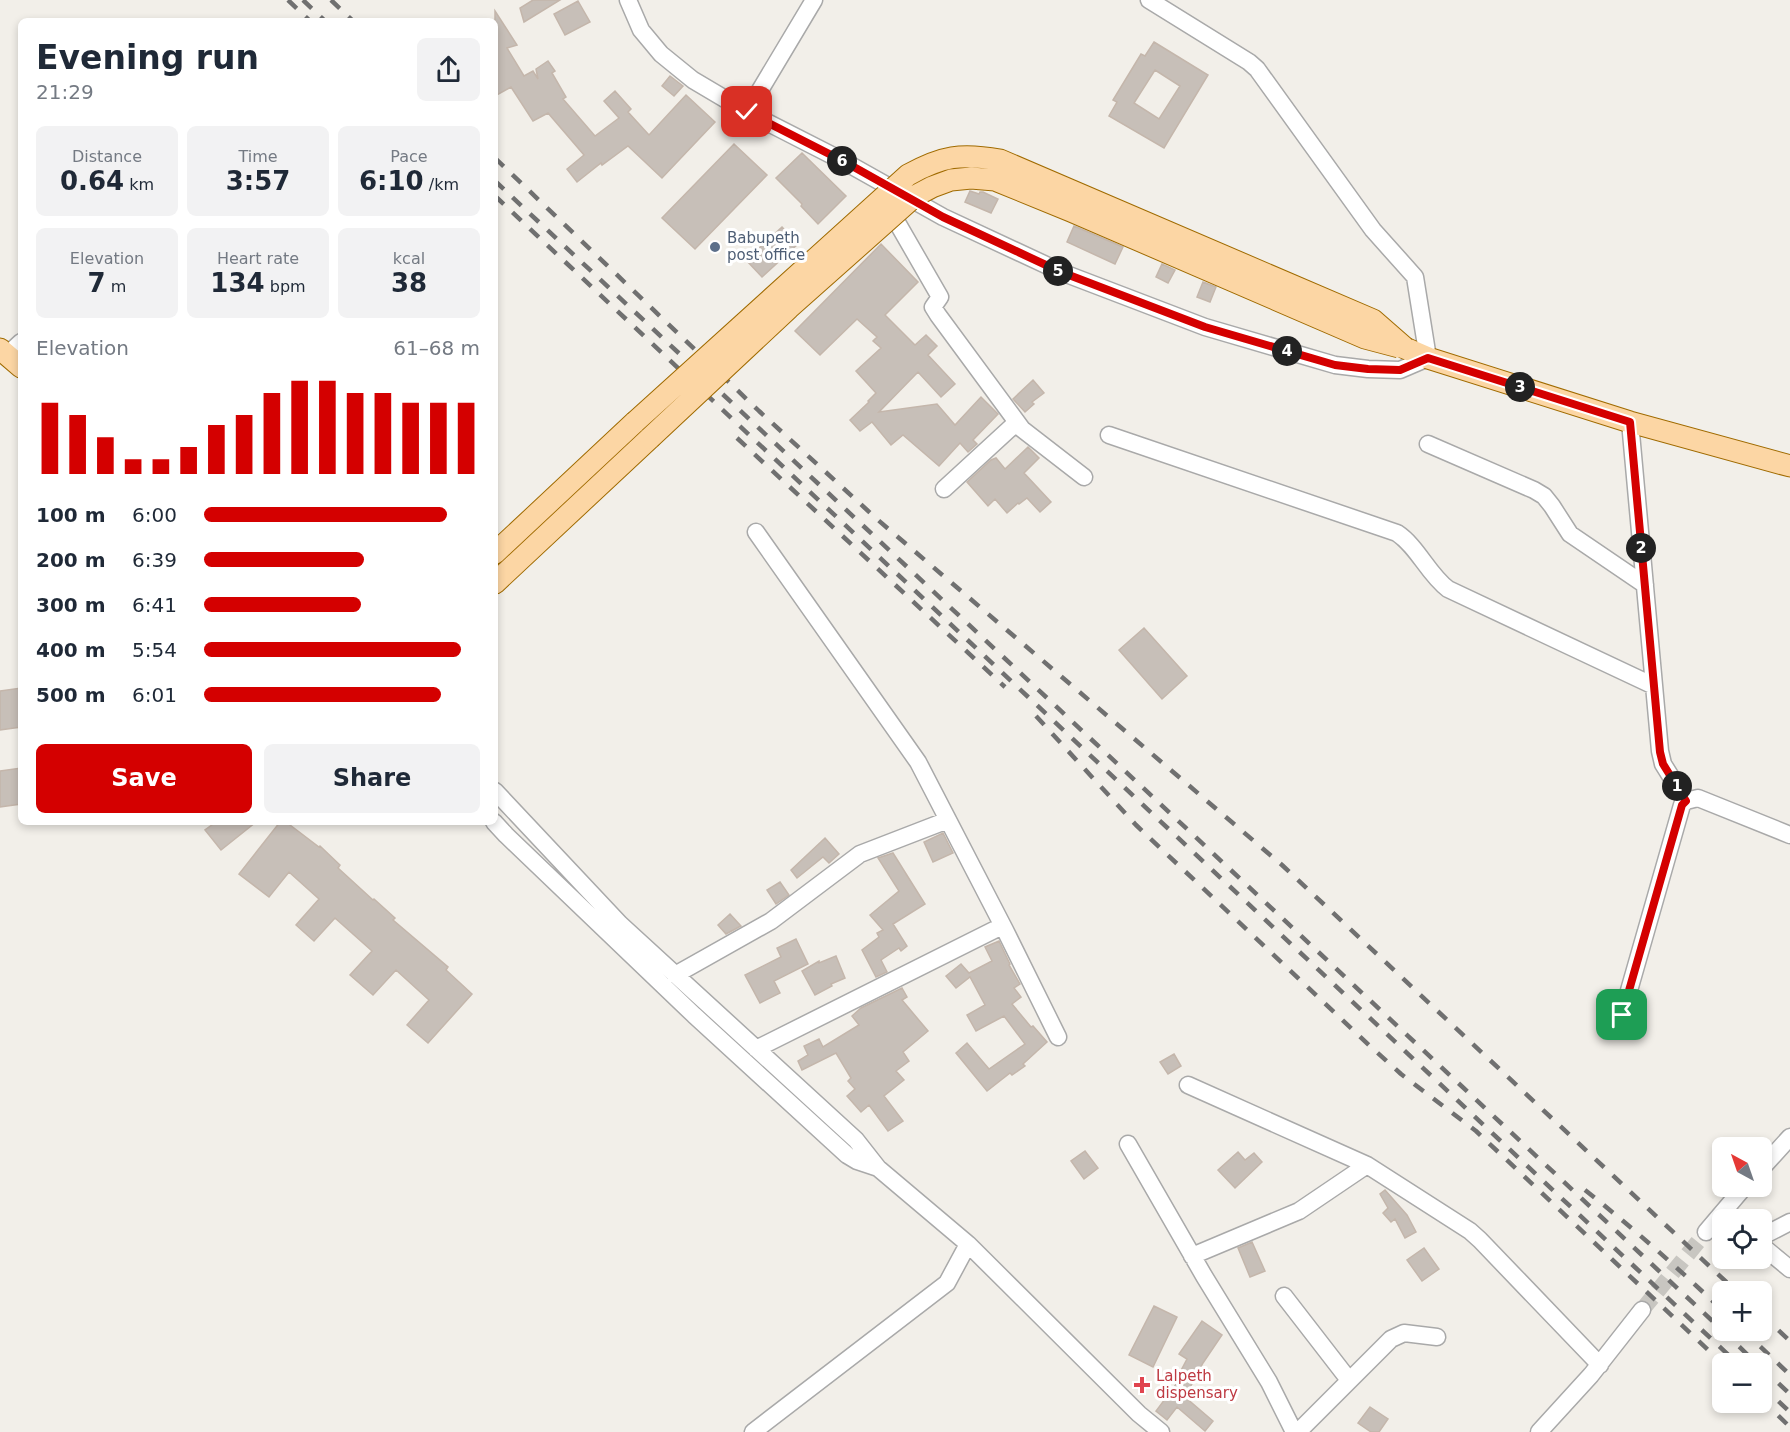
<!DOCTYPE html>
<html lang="en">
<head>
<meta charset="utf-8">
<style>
  body { margin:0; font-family:"DejaVu Sans",sans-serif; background:#f2f2f3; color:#1f2937; height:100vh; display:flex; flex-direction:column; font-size:22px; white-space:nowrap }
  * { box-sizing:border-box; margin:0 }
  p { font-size:20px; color:#747a83 }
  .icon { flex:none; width:33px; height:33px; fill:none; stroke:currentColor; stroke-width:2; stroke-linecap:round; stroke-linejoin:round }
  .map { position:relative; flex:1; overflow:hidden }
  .side { position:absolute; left:18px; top:18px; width:480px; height:807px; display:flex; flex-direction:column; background:#fff; border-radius:9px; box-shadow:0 3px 9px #0003 }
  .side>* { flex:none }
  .needle { width:39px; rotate:320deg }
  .tools { position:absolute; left:1712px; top:1137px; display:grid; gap:12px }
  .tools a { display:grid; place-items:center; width:60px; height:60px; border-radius:9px; background:#fff; box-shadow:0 3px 9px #0003; font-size:30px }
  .pin { position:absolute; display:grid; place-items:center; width:51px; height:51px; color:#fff; margin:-26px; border-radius:12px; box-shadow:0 3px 9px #0006 }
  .km { position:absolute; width:30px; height:30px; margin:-15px; border-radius:50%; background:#222; color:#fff; font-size:16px; line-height:30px; text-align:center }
  .round { display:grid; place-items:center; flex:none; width:63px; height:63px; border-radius:9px; background:#f2f2f3 }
  .overview { display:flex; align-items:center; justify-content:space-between; height:102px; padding:0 18px }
  h1 { font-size:33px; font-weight:600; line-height:45px }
  .figures { display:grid; grid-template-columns:repeat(3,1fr); gap:9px; height:102px; padding:6px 18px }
  .figures div { display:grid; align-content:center; border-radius:9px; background:#f2f2f3; text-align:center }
  .figures b { font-size:26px; font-weight:600 }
  .figures small { font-size:16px; font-weight:400 }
  .figures p { font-size:16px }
  .chart { height:168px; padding:12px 18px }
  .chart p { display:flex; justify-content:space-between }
  .chart svg { width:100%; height:108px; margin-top:6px; stroke:#d40000; stroke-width:6 }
  .cta { display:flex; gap:12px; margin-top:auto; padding:12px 18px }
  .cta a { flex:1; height:69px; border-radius:9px; background:#d40000; color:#fff; font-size:24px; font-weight:600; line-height:69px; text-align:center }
  .cta a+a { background:#f2f2f3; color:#1f2937 }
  ul { padding:0 18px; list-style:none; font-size:20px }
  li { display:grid; grid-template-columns:96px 72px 1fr; align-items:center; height:45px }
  li i { height:15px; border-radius:8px; background:#d40000 }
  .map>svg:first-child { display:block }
  .building { fill:#c7bfb8; stroke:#c4b6ab; stroke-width:1.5; fill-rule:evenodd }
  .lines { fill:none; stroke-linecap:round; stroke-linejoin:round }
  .minor-tunnel { stroke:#c8c6c1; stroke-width:16; stroke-dasharray:16 8; stroke-linecap:butt }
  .minor-casing { stroke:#a9a9a9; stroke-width:19 }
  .major-casing { stroke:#a06b00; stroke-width:23 }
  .minor { stroke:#fff; stroke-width:16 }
  .major { stroke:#fcd6a4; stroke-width:21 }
  .rail { stroke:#707070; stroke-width:4.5; stroke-dasharray:12 12; stroke-linecap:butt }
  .major-bridge-casing { stroke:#a06b00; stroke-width:23; stroke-linecap:butt }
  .major-bridge { stroke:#fcd6a4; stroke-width:21 }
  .route-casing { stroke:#fff; stroke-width:12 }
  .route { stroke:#d40000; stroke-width:8 }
  .service-dot { fill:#5c6f8a; stroke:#fff; stroke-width:2 }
  .health-dot { fill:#e0444e; stroke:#fff; stroke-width:2 }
  .labels { text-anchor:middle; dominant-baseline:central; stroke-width:6; stroke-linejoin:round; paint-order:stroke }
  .service-label { font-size:15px; fill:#4e5e75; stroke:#fff; text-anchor:start }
  .health-label { font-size:15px; fill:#be3a42; stroke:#fff; text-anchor:start }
</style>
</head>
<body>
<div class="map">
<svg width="1790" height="1432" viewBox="0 0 1790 1432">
  <rect width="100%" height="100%" fill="#f2efe9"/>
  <path class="building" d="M 533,0 L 560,0 L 524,22 L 520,8 Z
    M 578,1 L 590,22 L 565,35 L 554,14 Z
    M 495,11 L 517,45 L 507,48 L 524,76 L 533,71 L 538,79 L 536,69 L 548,61 L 555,71 L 552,73 L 566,97 L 563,99 L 595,136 L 619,118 L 604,101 L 615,91 L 631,109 L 628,112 L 649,135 L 686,95 L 715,122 L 662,178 L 628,146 L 602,165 L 601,163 L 577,182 L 567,169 L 584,155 L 548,113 L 533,121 L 511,87 L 495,96 Z
    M 1154,42 L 1208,75 L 1164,148 L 1109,116 L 1117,102 L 1113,100 L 1141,54 L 1145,56 ZM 1155,70 L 1180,86 L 1159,119 L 1134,103 Z
    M 670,76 L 683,86 L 674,96 L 662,86 Z
    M 734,144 L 767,175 L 695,249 L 662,218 Z
    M 802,153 L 846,196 L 818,224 L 801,206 L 802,204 L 776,178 Z
    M 970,191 L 979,194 L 980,192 L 983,192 L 998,199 L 991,213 L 965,202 Z
    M 1074,226 L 1123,247 L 1115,264 L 1067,242 Z
    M 782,227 L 798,244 L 762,277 L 746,260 Z
    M 881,244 L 918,282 L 885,315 L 915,345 L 926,335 L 937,346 L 928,355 L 955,384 L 941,397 L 918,372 L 879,412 L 937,404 L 955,425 L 981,397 L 998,414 L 973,440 L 977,444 L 968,452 L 960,443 L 939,466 L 903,435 L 891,445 L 872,422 L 860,431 L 850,420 L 869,402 L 868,401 L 876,393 L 856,371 L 881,348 L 873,341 L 877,337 L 857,319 L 820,355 L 795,331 Z
    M 1162,264 L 1175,270 L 1168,283 L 1156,277 Z
    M 1203,282 L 1216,287 L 1210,302 L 1197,297 Z
    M 1033,380 L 1044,393 L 1032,402 L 1034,404 L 1025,412 L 1013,399 Z
    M 1028,447 L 1039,458 L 1024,473 L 1051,502 L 1040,512 L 1027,498 L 1019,504 L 1018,503 L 1007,513 L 995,499 L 988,506 L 967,482 L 991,460 L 996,458 L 1005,469 Z
    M 1144,628 L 1187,676 L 1162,699 L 1119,650 Z
    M 21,688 L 21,727 L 0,730 L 0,691 Z
    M 21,768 L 21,804 L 0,807 L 0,771 Z
    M 216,822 L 256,822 L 221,850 L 205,830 Z
    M 280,822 L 286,822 L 319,847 L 320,846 L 340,865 L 338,868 L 373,900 L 374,899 L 395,918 L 393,920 L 448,967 L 446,970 L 472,994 L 428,1043 L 407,1025 L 429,1000 L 396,970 L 373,995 L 350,975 L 372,951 L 335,918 L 314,941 L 296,925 L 319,899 L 289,872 L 269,897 L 239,874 Z
    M 943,833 L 953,853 L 933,862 L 924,842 Z
    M 825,838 L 839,854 L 829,863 L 823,857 L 797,878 L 791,870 Z
    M 893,853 L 925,904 L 893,924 L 907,946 L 901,951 L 899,948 L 881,960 L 887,972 L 876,977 L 862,950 L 879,937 L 877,933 L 883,930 L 870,915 L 899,891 L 878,858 Z
    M 780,882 L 789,895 L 776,904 L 767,890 Z
    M 730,914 L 741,926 L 726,934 L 718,925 Z
    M 796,939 L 808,964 L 774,981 L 780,993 L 760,1003 L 745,975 L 781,957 L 777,948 Z
    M 999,941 L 1010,964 L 1009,965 L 1020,984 L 1014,988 L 1021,997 L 1012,1004 L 1031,1027 L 1033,1026 L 1047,1042 L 1023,1064 L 1025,1066 L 1012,1075 L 1010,1073 L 987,1091 L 956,1053 L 967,1043 L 989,1069 L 1025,1044 L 1004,1016 L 976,1031 L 967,1015 L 985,1005 L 970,977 L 956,988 L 946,976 L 961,964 L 969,973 L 992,961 L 985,947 Z
    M 836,956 L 845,978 L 831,984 L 832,986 L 815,995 L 802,971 L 819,961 L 819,963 Z
    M 902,988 L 907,997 L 902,1000 L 928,1031 L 903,1052 L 909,1061 L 896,1071 L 904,1080 L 884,1096 L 903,1121 L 888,1131 L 869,1105 L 861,1112 L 847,1096 L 855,1089 L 848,1081 L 851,1078 L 836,1053 L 802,1070 L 798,1061 L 808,1055 L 804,1046 L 819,1039 L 823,1047 L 859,1025 L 852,1016 L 861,1008 Z
    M 1174,1054 L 1181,1066 L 1168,1074 L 1160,1062 Z
    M 1085,1151 L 1098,1168 L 1084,1179 L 1071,1161 Z
    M 1238,1152 L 1245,1160 L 1254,1153 L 1262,1162 L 1235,1188 L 1218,1170 Z
    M 1385,1190 L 1407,1215 L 1416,1232 L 1405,1238 L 1395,1219 L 1391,1222 L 1383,1213 L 1388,1208 L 1380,1194 Z
    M 1252,1242 L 1265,1271 L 1250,1277 L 1238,1248 Z
    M 1424,1248 L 1439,1269 L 1422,1281 L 1407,1260 Z
    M 1154,1306 L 1177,1317 L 1153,1367 L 1129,1355 Z
    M 1202,1321 L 1222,1335 L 1203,1363 L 1185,1397 L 1213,1421 L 1205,1431 L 1177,1407 L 1167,1420 L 1156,1411 L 1180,1379 L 1177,1378 L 1187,1359 L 1179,1354 Z
    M 1370,1407 L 1388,1419 L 1379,1432 L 1371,1432 L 1358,1423 Z"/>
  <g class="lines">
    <path class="minor-tunnel" d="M 1642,1310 L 1706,1232"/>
    <g class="minor-casing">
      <path id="minor" d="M 628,0 L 641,30 L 661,54 L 693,80 L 747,112 L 845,162 L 943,217 L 1061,272 L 1205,327 L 1335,365 L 1368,369 L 1400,370 L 1428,358 L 1415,277 L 1373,230 L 1257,69 L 1249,62 L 1149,0
        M 747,112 L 814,0
        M 887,205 L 940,297 L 933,307 L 938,315 L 1022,429 L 1084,477
        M 7,355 L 21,342
        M 1630,422 L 1660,751 L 1663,764 L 1686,801
        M 1109,435 L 1397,533 C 1418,547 1428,574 1448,589 L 1654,686
        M 1428,444 L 1534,490 L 1544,496 L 1552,506 L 1570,534 L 1645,585
        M 944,489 L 1017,422
        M 756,532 L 918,762 L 1005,930 L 1058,1037
        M 495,791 L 620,924 L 856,1140 L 878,1168 L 968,1244 L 947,1283 L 753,1432
        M 494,822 L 506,835 L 694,1015 L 847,1155 L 857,1161 L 878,1168
        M 675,975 L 771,921 L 860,854 L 948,820
        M 1622,1015 L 1682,805 L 1686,801 L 1698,798 L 1790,835
        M 756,1049 L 1002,926
        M 1188,1085 L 1367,1165 L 1470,1231 L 1480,1240 L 1600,1365
        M 1128,1144 L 1204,1276 L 1269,1382 L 1294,1432
        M 1761,1169 L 1790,1137
        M 1706,1232 L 1745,1186
        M 1761,1237 L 1790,1222
        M 968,1244 L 1139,1414 L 1161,1432
        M 1761,1245 L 1790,1269
        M 1192,1256 L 1299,1211 L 1367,1165
        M 1284,1296 L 1349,1380
        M 1298,1432 L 1391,1339 L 1404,1333 L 1437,1337
        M 1539,1432 L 1591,1375 L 1642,1310"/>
    </g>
    <g class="major-casing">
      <path id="major" d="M 1405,348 L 1428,358 L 1630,422 L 1790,466
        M 0,349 L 21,367
        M 495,553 L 635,422
        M 495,583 L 650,438"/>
    </g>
    <use href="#minor" class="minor"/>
    <use href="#major" class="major"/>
    <path class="rail" d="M 288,0 L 310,21
      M 303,0 L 325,21
      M 331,0 L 353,21
      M 495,158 L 759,411 L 878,520 L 1282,865 L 1737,1292
      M 495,181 L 1722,1330
      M 495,196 L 1738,1364
      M 737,438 L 1005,687
      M 1036,716 L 1136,825 L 1370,1046 L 1401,1074 L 1476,1131 L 1723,1364
      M 1585,1190 C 1633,1228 1678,1268 1722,1310
      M 1761,1314 L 1790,1341
      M 1722,1330 L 1757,1364
      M 1743,1330 L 1790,1375
      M 1761,1367 L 1790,1394
      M 1761,1385 L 1790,1412
      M 1761,1399 L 1790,1427"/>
    <g class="major-bridge-casing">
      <path id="major-bridge" d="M 635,422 L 908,175 C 942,156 961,153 1000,160 L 1373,320 L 1405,348
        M 650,438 L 789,308 L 915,196 L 932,187 L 951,180 L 971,178 L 995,180 L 1071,211 L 1365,338 L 1399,347"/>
    </g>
    <use href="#major-bridge" class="major-bridge"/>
  </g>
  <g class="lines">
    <g class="route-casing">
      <path id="route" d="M 747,112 L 845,162 L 943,217 L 1061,272 L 1205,327 L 1335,365 L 1368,369 L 1400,370 L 1428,358 L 1630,422 L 1660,752 L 1663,764 L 1686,801 L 1682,805 L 1622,1015"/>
    </g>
    <use href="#route" class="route"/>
  </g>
  <circle class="service-dot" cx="715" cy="247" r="6"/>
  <path class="health-dot" d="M1139 1376h6v6h6v6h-6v6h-6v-6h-6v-6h6z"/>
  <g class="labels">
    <g class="service-label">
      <text x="727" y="238">Babupeth<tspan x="727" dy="17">post office</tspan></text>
    </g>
    <g class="health-label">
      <text x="1156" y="1376">Lalpeth<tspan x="1156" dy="17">dispensary</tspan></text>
    </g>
  </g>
</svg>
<div class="tools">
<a><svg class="needle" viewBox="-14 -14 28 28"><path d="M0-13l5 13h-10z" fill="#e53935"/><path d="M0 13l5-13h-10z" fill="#747a83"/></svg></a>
<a><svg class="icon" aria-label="locate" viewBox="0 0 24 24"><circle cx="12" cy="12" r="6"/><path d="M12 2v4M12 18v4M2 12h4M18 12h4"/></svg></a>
<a>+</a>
<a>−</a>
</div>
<div class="pin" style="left:1622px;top:1015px;background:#1e9e55"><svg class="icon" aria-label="arrive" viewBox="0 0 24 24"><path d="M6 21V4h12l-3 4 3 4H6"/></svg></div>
<div class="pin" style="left:747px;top:112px;background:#d93025"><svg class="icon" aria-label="check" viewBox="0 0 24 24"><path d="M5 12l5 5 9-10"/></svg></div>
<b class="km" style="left:1677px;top:786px">1</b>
<b class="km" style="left:1641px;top:548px">2</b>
<b class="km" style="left:1520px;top:387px">3</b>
<b class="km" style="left:1287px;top:351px">4</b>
<b class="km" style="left:1058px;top:271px">5</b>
<b class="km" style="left:842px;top:161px">6</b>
<section class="side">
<div class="overview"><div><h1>Evening run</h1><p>21:29</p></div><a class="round"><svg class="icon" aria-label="share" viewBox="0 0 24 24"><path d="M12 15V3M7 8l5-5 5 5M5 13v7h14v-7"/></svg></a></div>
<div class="figures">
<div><p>Distance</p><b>0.64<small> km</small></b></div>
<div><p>Time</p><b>3:57</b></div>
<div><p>Pace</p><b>6:10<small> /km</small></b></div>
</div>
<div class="figures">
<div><p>Elevation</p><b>7<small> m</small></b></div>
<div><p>Heart rate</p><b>134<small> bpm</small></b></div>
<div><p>kcal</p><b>38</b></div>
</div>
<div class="chart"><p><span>Elevation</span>61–68 m</p>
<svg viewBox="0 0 160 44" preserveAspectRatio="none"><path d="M5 44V15M15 44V20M25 44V29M35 44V38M45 44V38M55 44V33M65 44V24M75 44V20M85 44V11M95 44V6M105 44V6M115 44V11M125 44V11M135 44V15M145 44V15M155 44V15"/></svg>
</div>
<ul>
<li><b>100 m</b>6:00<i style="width:88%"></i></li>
<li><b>200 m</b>6:39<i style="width:58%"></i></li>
<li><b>300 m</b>6:41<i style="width:57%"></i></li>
<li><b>400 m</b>5:54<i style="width:93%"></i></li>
<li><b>500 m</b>6:01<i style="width:86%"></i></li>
</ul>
<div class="cta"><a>Save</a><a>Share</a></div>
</section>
</div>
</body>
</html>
